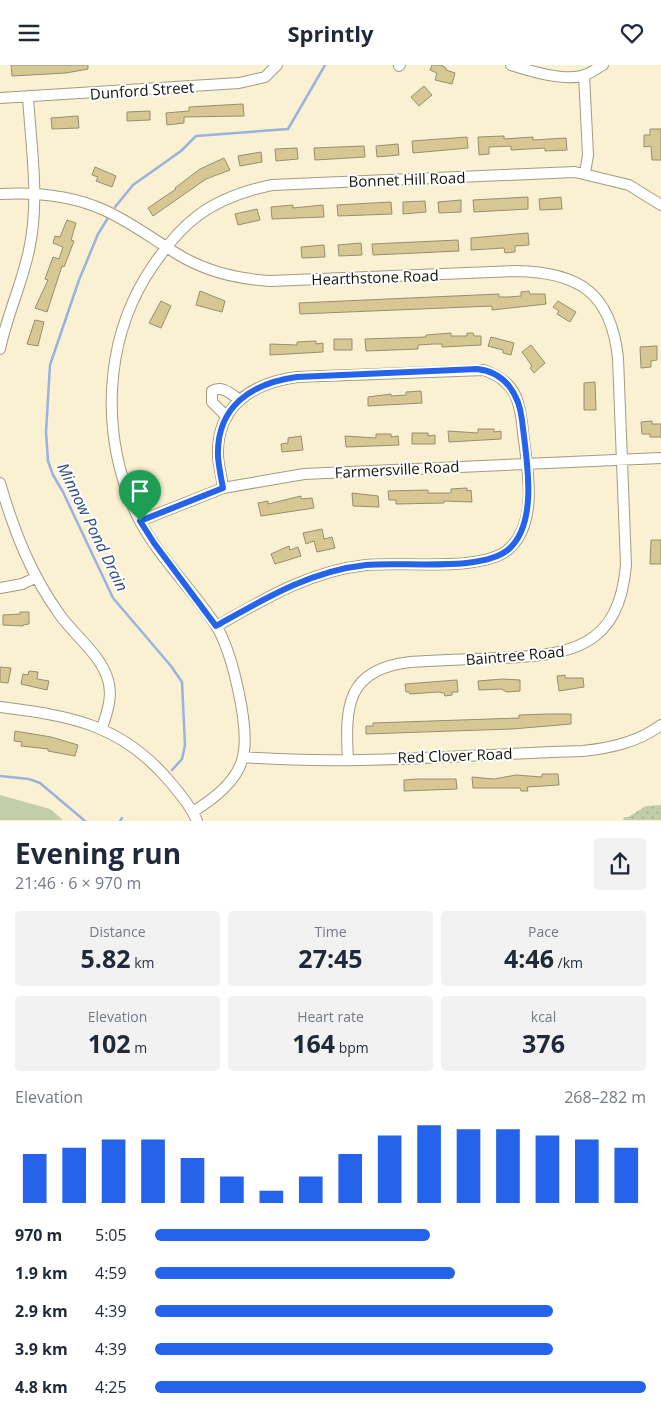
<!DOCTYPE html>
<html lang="en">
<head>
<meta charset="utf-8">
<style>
  body { margin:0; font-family:"Open Sans",sans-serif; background:#f2f2f3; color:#1f2937; height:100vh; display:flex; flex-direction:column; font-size:19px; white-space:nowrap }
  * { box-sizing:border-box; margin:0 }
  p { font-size:16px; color:#747a83 }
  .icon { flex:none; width:28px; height:28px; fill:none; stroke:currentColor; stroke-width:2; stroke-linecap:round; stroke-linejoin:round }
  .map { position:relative; height:756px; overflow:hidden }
  .sheet { display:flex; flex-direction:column; background:#fff; flex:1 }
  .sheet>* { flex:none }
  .pin { position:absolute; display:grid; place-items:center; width:42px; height:42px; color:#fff; margin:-51px -21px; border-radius:50% 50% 50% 0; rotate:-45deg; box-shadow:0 0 5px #0007 }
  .pin .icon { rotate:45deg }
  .round { display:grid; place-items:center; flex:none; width:52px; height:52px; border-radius:5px; background:#f2f2f3 }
  .head { display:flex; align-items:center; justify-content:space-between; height:85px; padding:0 15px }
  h1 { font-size:28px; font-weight:700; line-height:38px }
  .figures { display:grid; grid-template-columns:repeat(3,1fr); gap:8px; height:85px; padding:5px 15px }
  .figures div { display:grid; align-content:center; border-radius:5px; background:#f2f2f3; text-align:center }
  .figures b { font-size:25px; font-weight:700 }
  .figures small { font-size:14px; font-weight:400 }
  .figures p { font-size:14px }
  .chart { height:140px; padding:10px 15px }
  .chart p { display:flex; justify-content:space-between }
  .chart svg { width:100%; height:90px; margin-top:5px; stroke:#2563eb; stroke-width:6 }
  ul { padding:0 15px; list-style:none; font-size:16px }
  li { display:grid; grid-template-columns:80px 60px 1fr; align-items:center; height:38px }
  li i { height:12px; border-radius:6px; background:#2563eb }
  header { display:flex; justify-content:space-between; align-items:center; height:65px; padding:0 15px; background:#fff; font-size:22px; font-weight:700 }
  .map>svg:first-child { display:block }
  .green { fill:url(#green-dots) }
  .pitch { fill:#c1cea8 }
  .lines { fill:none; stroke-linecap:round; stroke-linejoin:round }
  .stream { stroke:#99b2df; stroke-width:2.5 }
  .building { fill:#d7c893; stroke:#968e72 }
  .minor-casing { stroke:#a39b80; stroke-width:12 }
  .minor { stroke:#fff; stroke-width:10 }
  .route-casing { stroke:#fff; stroke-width:10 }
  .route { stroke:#2563eb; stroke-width:6 }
  .labels { text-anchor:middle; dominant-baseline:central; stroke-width:4; stroke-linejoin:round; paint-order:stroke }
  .street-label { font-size:15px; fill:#151208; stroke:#fefefe }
  .water-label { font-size:16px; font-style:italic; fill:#2c4a82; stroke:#fefefe }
</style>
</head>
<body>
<header><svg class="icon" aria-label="menu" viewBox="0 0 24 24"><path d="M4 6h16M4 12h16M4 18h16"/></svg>Sprintly<svg class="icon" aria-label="heart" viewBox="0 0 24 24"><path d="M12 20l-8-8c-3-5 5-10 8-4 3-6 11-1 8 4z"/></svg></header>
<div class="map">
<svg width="661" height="756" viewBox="0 0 661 756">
  <defs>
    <pattern id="green-dots" width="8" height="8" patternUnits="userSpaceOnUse" patternTransform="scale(1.25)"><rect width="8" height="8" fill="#c1cea8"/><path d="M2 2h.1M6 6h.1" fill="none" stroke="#a5b08f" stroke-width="1.8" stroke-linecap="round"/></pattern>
  </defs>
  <rect width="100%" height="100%" fill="#faf1d3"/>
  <path class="green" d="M 661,740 L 661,755 L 623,755 L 624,752 L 628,752 L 646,741 Z"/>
  <path class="pitch" d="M 0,730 L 50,744 L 63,755 L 0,755 Z"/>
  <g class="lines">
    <path class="stream" d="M 115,142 L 133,120 L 181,86 L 196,71 L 288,64 L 325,0
      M 108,153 L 98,169 L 79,215 L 50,300 L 46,367 L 48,396 L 53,410 L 63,427 L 113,533 L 171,601 L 182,617 L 185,680 L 182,694 L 172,705
      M 0,711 L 29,714 L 40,718 L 85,756
      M 120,756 L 122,753"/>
  </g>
  <path class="building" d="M 11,0 L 88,0 L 88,4 L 66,8 L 12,11 Z
    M 432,0 L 441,0 L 446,3 L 446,5 L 455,8 L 452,19 L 435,15 L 437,8 L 430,5 Z
    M 424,21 L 432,30 L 419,41 L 411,32 Z
    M 243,39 L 244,51 L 184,52 L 184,58 L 167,60 L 166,48 L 189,46 L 189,42 Z
    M 150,46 L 150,55 L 127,56 L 127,47 Z
    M 78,51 L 79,63 L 52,64 L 51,53 Z
    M 650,64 L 661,64 L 661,95 L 652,95 L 651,81 L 644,82 L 644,70 L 650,70 Z
    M 504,71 L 504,74 L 533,72 L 533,75 L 566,73 L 567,85 L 545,86 L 545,83 L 511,85 L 511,81 L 489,82 L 489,89 L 479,90 L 478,72 Z
    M 467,72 L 468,83 L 413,88 L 412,76 Z
    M 398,79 L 399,90 L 377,92 L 376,81 Z
    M 364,81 L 365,92 L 315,95 L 314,83 Z
    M 297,83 L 298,94 L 276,96 L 275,84 Z
    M 261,87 L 262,97 L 240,101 L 238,91 Z
    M 224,93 L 230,105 L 206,114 L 153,151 L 148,143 L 176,124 L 175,123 L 200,104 Z
    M 95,102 L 116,111 L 112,122 L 96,116 L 98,112 L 92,110 Z
    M 528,132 L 528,144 L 474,147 L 473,135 Z
    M 561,132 L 562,144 L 540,145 L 539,134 Z
    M 461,135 L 461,147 L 439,148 L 438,137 Z
    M 425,136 L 426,147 L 403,149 L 403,137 Z
    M 391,137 L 392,149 L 338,151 L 337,140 Z
    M 293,140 L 293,143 L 323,140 L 324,152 L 272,154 L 271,142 Z
    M 257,144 L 260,155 L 238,160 L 235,149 Z
    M 67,155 L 76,158 L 71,175 L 74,176 L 64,202 L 62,201 L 47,247 L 35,243 L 48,215 L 45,214 L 53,192 L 59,194 L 63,182 L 53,178 L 55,171 L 60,172 Z
    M 528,168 L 529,180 L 515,181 L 515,187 L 505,188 L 504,183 L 471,185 L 471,173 Z
    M 458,175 L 459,186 L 373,190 L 372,179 Z
    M 361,178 L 362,190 L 339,191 L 338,180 Z
    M 324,180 L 325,192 L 302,193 L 301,182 Z
    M 200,226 L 225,236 L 222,247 L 196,240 Z
    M 529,226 L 530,229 L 545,229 L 546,239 L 492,245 L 492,241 L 300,249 L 299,238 L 499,229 L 499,232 L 509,232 L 521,231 L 521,227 Z
    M 161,236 L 171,241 L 161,263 L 149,258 Z
    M 558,236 L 576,247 L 570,257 L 557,249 L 559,246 L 553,242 Z
    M 35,255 L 44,257 L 38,281 L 27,279 Z
    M 451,268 L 451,271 L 467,271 L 467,268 L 473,268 L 474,271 L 481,271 L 481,280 L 442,282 L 442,279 L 434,279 L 418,280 L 418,284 L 366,286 L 365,274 L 426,272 L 426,270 Z
    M 491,272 L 514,278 L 511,290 L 503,288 L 503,285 L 488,281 Z
    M 334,274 L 352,274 L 352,285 L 334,285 Z
    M 316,276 L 316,279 L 323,278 L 323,287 L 270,290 L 270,279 L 297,280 L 297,277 Z
    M 531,280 L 545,298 L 534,308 L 530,303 L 532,301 L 522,287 Z
    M 657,281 L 657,295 L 651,296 L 651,302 L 641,303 L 640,282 Z
    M 595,317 L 596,345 L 584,345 L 584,318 Z
    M 421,326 L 422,338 L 368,341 L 368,332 L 391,329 L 391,331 L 406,330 L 406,327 Z
    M 652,356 L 652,359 L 661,359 L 661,372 L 650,372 L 650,369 L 642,369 L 641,357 Z
    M 478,364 L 494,364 L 494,367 L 501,366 L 501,374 L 449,377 L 448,366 L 478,368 Z
    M 412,368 L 428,368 L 428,371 L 435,370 L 435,379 L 412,379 Z
    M 376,369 L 391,369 L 391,372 L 398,371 L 399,380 L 346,382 L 345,371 L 376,373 Z
    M 301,371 L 303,385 L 282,387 L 281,379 L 288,378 L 288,373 Z
    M 467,423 L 467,426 L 471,425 L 472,437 L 444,436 L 444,438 L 396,439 L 396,435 L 389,435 L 388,426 L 428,425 L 428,428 L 451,428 L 451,424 Z
    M 352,428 L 378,431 L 379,442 L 353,441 Z
    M 301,431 L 301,434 L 312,433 L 314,443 L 261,451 L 258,438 L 268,436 L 268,439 Z
    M 322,464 L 324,474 L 332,472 L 335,483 L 317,487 L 314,476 L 306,479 L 303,468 Z
    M 651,475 L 661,475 L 661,499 L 650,499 Z
    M 289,481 L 290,485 L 298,482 L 301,491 L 275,499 L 271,489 Z
    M 20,547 L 29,547 L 29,559 L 23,560 L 23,561 L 3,560 L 3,550 L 20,549 Z
    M 0,602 L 11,603 L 8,618 L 0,617 Z
    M 29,606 L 38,607 L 37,614 L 49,616 L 47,625 L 21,619 L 23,609 L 28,610 Z
    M 565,610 L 565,613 L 583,613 L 584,622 L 559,626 L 557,611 Z
    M 503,614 L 520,615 L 520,626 L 507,627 L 501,624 L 479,625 L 478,616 Z
    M 457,615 L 458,627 L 452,627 L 452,630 L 445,631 L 444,628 L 438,627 L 410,629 L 409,627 L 406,627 L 405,619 Z
    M 549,649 L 571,649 L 571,659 L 512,664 L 366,669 L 366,661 L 373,661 L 373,658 L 519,653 L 519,650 Z
    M 15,666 L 51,672 L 78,680 L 75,691 L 48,686 L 48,684 L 21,681 L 22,677 L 14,676 Z
    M 542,709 L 558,709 L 559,720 L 527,722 L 528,726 L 521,726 L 520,723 L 473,723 L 472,712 L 494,714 L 516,710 L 542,712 Z
    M 418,714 L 456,714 L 457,724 L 404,726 L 404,715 Z"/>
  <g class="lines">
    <g class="minor-casing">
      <path id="minor" d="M 511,0 C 530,6 565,17 585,10 C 591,8 597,3 603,0
        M 399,1 L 400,0
        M 584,10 L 588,90 L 585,108
        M 0,33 L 239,18 L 265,12 L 277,0
        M 0,129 C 36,127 71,130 104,145 C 131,157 154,175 179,190 C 207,207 239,214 270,216 L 516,206 C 578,207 611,227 618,293 L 626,500 C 619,582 572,590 501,593 C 470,594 440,595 410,597 C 346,604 345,642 348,695
        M 0,284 C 7,250 22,219 29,185 C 40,136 31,81 28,32
        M 227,352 L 212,337 L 212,326 C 222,320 231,329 240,335
        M 0,418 C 14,466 31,510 60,550 C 75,571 101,590 108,615 C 113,631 107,648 102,663
        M 140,456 L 223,423 L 304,409 L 661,393
        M 0,523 L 22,519 L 35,513
        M 217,561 C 264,534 310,506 366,500 C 401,496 485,508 510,483 C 539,455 527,402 523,367 C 520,335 516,317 484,305 L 297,312 C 252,318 216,341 218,392 C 219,402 222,413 223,423
        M 0,642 C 71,651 122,659 171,718 C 180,729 191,741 197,756
        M 243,692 C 356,701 470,689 583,686 C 611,683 638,677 661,660
        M 193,747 C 213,734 237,717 243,692 C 250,662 232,585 215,559 C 188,518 149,483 131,437 C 102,365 105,280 145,213 C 179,158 209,133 272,120 L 575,107 L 629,120 L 661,140"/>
    </g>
    <use href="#minor" class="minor"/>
  </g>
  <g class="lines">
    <g class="route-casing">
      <path id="route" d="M 477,304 C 505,307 519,329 522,355 C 526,392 539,455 510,483 C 485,508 401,496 366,500 C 310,506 264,534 216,561 L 154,478 L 140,456 L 223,423 C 221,413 219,402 218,392 C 216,341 252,318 297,312 Z"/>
    </g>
    <use href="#route" class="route"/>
  </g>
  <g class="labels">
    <g class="street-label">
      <text transform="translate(142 25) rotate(-4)">Dunford Street</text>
      <text transform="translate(407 114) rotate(-2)">Bonnet Hill Road</text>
      <text transform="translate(375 212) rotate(-2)">Hearthstone Road</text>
      <text transform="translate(397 404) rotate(-3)">Farmersville Road</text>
      <text transform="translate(515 590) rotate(-5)">Baintree Road</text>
      <text transform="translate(455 690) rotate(-2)">Red Clover Road</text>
    </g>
    <g class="water-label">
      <text transform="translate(93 462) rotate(64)">Minnow Pond Drain</text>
    </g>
  </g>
</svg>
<div class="pin" style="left:140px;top:456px;background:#1e9e55"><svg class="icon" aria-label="arrive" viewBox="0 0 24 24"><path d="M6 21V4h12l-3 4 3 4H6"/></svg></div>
</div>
<section class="sheet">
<div class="head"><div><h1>Evening run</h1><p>21:46 · 6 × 970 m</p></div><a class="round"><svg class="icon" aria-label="share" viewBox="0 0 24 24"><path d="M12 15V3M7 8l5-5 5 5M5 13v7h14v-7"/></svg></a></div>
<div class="figures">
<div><p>Distance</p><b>5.82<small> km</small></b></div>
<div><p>Time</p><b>27:45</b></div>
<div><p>Pace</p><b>4:46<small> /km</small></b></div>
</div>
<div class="figures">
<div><p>Elevation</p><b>102<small> m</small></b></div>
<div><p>Heart rate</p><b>164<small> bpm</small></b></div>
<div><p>kcal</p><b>376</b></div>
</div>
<div class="chart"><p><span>Elevation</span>268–282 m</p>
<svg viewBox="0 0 160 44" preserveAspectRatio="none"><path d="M5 44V20M15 44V17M25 44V13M35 44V13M45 44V22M55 44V31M65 44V38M75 44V31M85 44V20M95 44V11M105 44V6M115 44V8M125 44V8M135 44V11M145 44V13M155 44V17"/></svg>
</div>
<ul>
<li><b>970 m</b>5:05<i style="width:56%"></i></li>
<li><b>1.9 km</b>4:59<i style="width:61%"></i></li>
<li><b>2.9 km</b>4:39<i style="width:81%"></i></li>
<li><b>3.9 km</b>4:39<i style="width:81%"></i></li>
<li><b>4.8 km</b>4:25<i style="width:100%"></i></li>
</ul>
</section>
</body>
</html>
